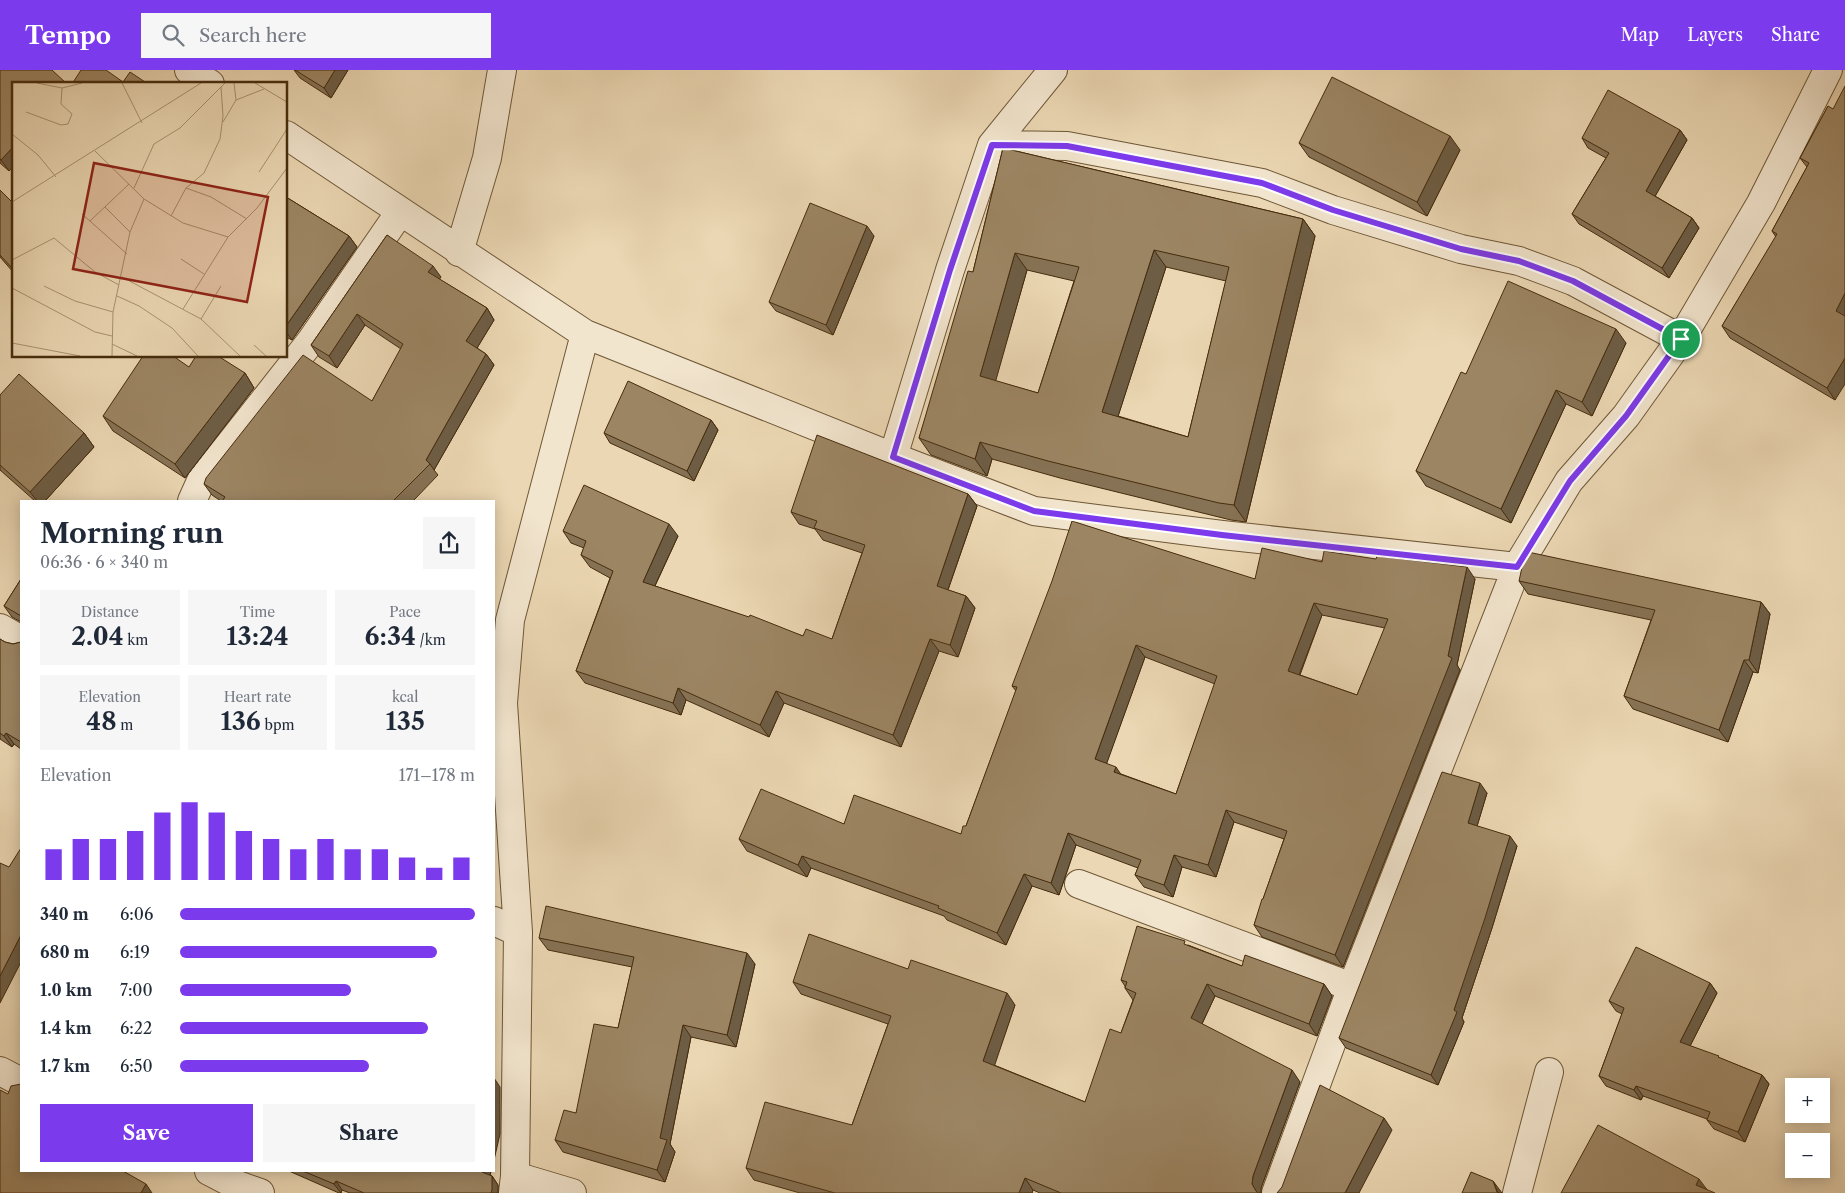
<!DOCTYPE html>
<html lang="en">
<head>
<meta charset="utf-8">
<style>
  body { margin:0; font-family:"Libre Caslon Text",serif; background:#f6f6f7; color:#1f2937; height:100vh; display:flex; flex-direction:column; font-size:19px; white-space:nowrap }
  * { box-sizing:border-box; margin:0 }
  p { font-size:16px; color:#747a83 }
  .icon { flex:none; width:28px; height:28px; fill:none; stroke:currentColor; stroke-width:2; stroke-linecap:round; stroke-linejoin:round }
  .map { position:relative; flex:1; overflow:hidden }
  .details { position:absolute; left:20px; top:430px; width:475px; height:672px; display:flex; flex-direction:column; background:#fff; border-radius:0px; box-shadow:0 2px 12px #0003 }
  .details>* { flex:none }
  .controls { position:absolute; left:1785px; top:1008px; display:grid; gap:10px }
  .controls a { display:grid; place-items:center; width:45px; height:45px; border-radius:0px; background:#fff; box-shadow:0 2px 12px #0003; font-size:25px }
  .pin { position:absolute; display:grid; place-items:center; width:42px; height:42px; color:#fff; margin:-21px; border:2px solid #fff; border-radius:50%; box-shadow:0 1px 5px #0007 }
  .round { display:grid; place-items:center; flex:none; width:52px; height:52px; border-radius:0px; background:#f6f6f7 }
  .headline { display:flex; align-items:center; justify-content:space-between; height:85px; padding:0 20px }
  h1 { font-size:28px; font-weight:700; line-height:38px }
  .metrics { display:grid; grid-template-columns:repeat(3,1fr); gap:8px; height:85px; padding:5px 20px }
  .metrics div { display:grid; align-content:center; border-radius:0px; background:#f6f6f7; text-align:center }
  .metrics b { font-size:25px; font-weight:700 }
  .metrics small { font-size:14px; font-weight:400 }
  .metrics p { font-size:14px }
  .chart { height:140px; padding:10px 20px }
  .chart p { display:flex; justify-content:space-between }
  .chart svg { width:100%; height:90px; margin-top:5px; stroke:#7c3aed; stroke-width:6 }
  .cta { display:flex; gap:10px; margin-top:auto; padding:10px 20px }
  .cta a { flex:1; height:58px; border-radius:0px; background:#7c3aed; color:#fff; font-size:20px; font-weight:700; line-height:58px; text-align:center }
  .cta a+a { background:#f6f6f7; color:#1f2937 }
  ul { padding:0 20px; list-style:none; font-size:16px }
  li { display:grid; grid-template-columns:80px 60px 1fr; align-items:center; height:38px }
  li i { height:12px; border-radius:6px; background:#7c3aed }
  header { display:flex; align-items:center; gap:30px; box-sizing:border-box; height:70px; padding:0 25px; background:#7c3aed; color:#fff }
  header strong { font-size:24px }
  nav { display:flex; gap:28px; margin-inline-start:auto; font-size:18px }
  .search { width:350px; height:45px; background:#f6f6f7; display:flex; align-items:center; gap:12px; box-sizing:border-box; padding:0 18px; border-radius:0px; color:#747a83; font-size:19px }
  .map>svg:first-child { display:block }
  .lines { fill:none; stroke-linecap:round; stroke-linejoin:round }
  .street-casing { stroke:#6f5736; stroke-width:30 }
  .street { stroke:#f2e5ce; stroke-width:28 }
  .wall { fill:#867255; stroke:#462c0d; fill-rule:evenodd }
  .shaded-wall { fill:#6d5d45; stroke:#462c0d }
  .building { fill:#9c8563; stroke:#462c0d; fill-rule:evenodd }
  .route-casing { stroke:#fff; stroke-width:10 }
  .route { stroke:#7c3aed; stroke-width:6 }
  .inset-road { fill:none; stroke:#a99371; stroke-width:1 }
  .view { fill:#8f2418; fill-opacity:0.15; stroke:#8f2418; stroke-width:2.5 }
  .inset-edge { fill:none; stroke:#462c0d; stroke-width:2.5 }
</style>
</head>
<body>
<header>
<strong>Tempo</strong>
<div class="search"><svg class="icon" aria-label="search" viewBox="0 0 24 24"><circle cx="10" cy="10" r="6"/><path d="M15 15l6 6"/></svg>Search here</div>
<nav><a>Map</a><a>Layers</a><a>Share</a></nav>
</header>
<div class="map">
<svg width="1845" height="1123" viewBox="0 0 1845 1123">
  <rect width="100%" height="100%" fill="#ebd7b3"/>
  <filter id="stains"><feTurbulence type="fractalNoise" baseFrequency=".004" numOctaves="4"/><feColorMatrix values="0 0 0 0 .2 0 0 0 0 .09 0 0 0 0 .02 0 0 0 .5 -.17"/></filter>
  <radialGradient id="worn" r=".72"><stop offset=".6" stop-color="#630" stop-opacity="0"/><stop offset="1" stop-color="#630" stop-opacity=".3"/></radialGradient>
  <g class="lines">
    <g class="street-casing">
      <path id="street" d="M 189,0 L 210,14
        M 286,65 L 585,264 L 893,387 L 1034,441 L 1222,465 L 1517,497
        M 992,75 L 1067,76 L 1262,113 L 1333,140 L 1461,179 L 1519,191 L 1573,211 L 1681,269
        M 459,182 L 487,88 L 502,0
        M 893,387 L 950,200 L 992,75 L 1053,0
        M 192,431 L 201,411 L 311,271 L 400,142
        M 0,558 L 21,570
        M 1079,814 L 1352,917
        M 494,851 L 518,862
        M 0,1001 L 21,1012
        M 209,1101 L 232,1113 L 260,1123
        M 515,1106 L 572,1123
        M 513,1123 L 515,1106 L 518,862 L 503,633 L 510,550 L 585,264
        M 1276,1123 L 1352,917 L 1517,497 L 1569,411 L 1626,346 L 1681,269 L 1761,133 L 1828,0
        M 1517,1123 L 1549,1002"/>
    </g>
    <use href="#street" class="street"/>
  </g>
  <path class="wall" d="M 0,0 L 14,14 L 14,96 L 9,101 L 0,93 Z
    M 294,0 L 348,0 L 331,28 L 300,8 Z
    M 1828,36 L 1835,330 L 1730,268 L 1722,256 L 1776,167 L 1772,161 L 1807,97 L 1800,88 Z
    M 1680,60 L 1687,70 L 1655,126 L 1692,148 L 1699,158 L 1669,208 L 1579,154 L 1572,144 L 1606,88 L 1588,78 L 1582,68 Z
    M 1299,73 L 1460,80 L 1427,146 L 1309,87 Z
    M 1003,78 L 1303,149 L 1315,166 L 1246,452 L 1231,450 L 1060,408 L 992,389 L 987,406 L 931,385 L 919,368 L 973,202 ZM 1166,197 L 1226,211 L 1188,367 L 1118,346 ZM 1027,200 L 1074,211 L 1038,323 L 995,311 Z
    M 0,120 L 14,134 L 14,203 L 0,187 Z
    M 286,127 L 349,166 L 357,177 L 292,270 L 286,267 Z
    M 387,165 L 441,207 L 439,209 L 487,238 L 494,250 L 477,278 L 486,284 L 494,295 L 434,400 L 438,405 L 413,431 L 221,431 L 212,425 L 204,414 L 372,331 L 401,279 L 365,255 L 337,298 L 319,287 L 311,275 Z
    M 874,166 L 833,265 L 776,241 L 769,232 Z
    M 1626,273 L 1592,346 L 1566,334 L 1511,453 L 1426,416 L 1416,401 L 1466,304 Z
    M 189,297 L 245,303 L 254,318 L 185,408 L 113,361 L 103,346 Z
    M 0,325 L 84,363 L 94,377 L 45,431 L 35,431 L 0,400 Z
    M 711,350 L 718,360 L 694,411 L 610,373 L 604,363 Z
    M 968,424 L 977,436 L 948,520 L 966,526 L 975,538 L 958,587 L 939,581 L 901,677 L 784,633 L 769,667 L 686,630 L 681,645 L 585,613 L 576,601 L 610,508 L 590,497 L 581,485 L 584,478 L 571,473 L 563,461 L 678,466 L 655,516 L 803,566 L 832,569 L 862,483 L 823,470 L 815,459 L 799,454 L 791,442 Z
    M 1322,492 L 1475,509 L 1457,595 L 1460,600 L 1343,897 L 1262,867 L 1254,855 L 1284,769 L 1234,752 L 1216,807 L 1182,797 L 1173,827 L 1144,817 L 1135,805 L 1138,798 L 1076,775 L 1059,825 L 1032,816 L 1006,875 L 947,850 L 944,846 L 811,798 L 807,807 L 747,781 L 739,769 L 844,754 L 961,764 L 966,756 L 1016,621 L 1012,616 L 1255,509 ZM 1322,545 L 1385,558 L 1357,625 L 1300,605 ZM 1145,587 L 1215,614 L 1176,724 L 1121,704 L 1106,694 Z
    M 21,509 L 21,552 L 12,547 L 4,536 Z
    M 1519,511 L 1761,532 L 1770,544 L 1758,603 L 1753,602 L 1728,672 L 1633,639 L 1624,626 L 1651,550 L 1528,524 Z
    M 0,569 L 5,572 L 13,574 L 21,572 L 21,679 L 14,674 L 12,677 L 0,669 Z
    M 1487,723 L 1477,756 L 1517,776 L 1492,858 L 1462,948 L 1464,952 L 1438,1015 L 1346,978 L 1339,968 Z
    M 539,868 L 755,894 L 736,977 L 691,967 L 670,1074 L 675,1082 L 665,1112 L 563,1082 L 555,1070 L 576,1043 L 618,958 L 632,897 L 548,880 Z
    M 1188,875 L 1242,896 L 1324,914 L 1332,926 L 1317,966 L 1215,926 L 1202,954 L 1300,1012 L 1261,1118 L 1261,1123 L 1040,1123 L 1033,1120 L 1032,1123 L 800,1123 L 754,1110 L 746,1098 L 852,1055 L 888,954 L 801,924 L 793,912 L 1015,935 L 994,995 L 1085,1032 L 1121,963 L 1133,930 L 1125,918 L 1125,916 L 1121,910 Z
    M 1710,913 L 1717,923 L 1690,976 L 1762,1005 L 1769,1014 L 1745,1072 L 1714,1059 L 1707,1050 L 1707,1049 L 1643,1026 L 1641,1030 L 1606,1016 L 1599,1006 L 1622,944 L 1616,941 L 1609,931 Z
    M 289,1101 L 491,1101 L 490,1105 L 492,1106 L 498,1115 L 498,1123 L 350,1123 L 342,1120 L 341,1123 L 339,1123 Z"/>
  <path class="shaded-wall" d="M 335,0 L 348,0 L 331,28 L 324,18 Z
    M 1680,60 L 1687,70 L 1653,130 L 1646,121 Z
    M 1450,66 L 1460,80 L 1427,146 L 1417,132 Z
    M 14,76 L 14,96 L 9,101 L 1,90 Z
    M 1692,148 L 1699,158 L 1669,208 L 1662,198 Z
    M 1303,149 L 1315,166 L 1246,452 L 1234,435 Z
    M 867,156 L 874,166 L 833,265 L 826,255 Z
    M 349,166 L 357,177 L 292,270 L 286,262 L 286,256 Z
    M 1154,180 L 1166,197 L 1114,359 L 1102,342 Z
    M 1015,183 L 1027,200 L 992,324 L 980,306 Z
    M 433,196 L 441,207 L 436,214 L 428,202 Z
    M 1845,223 L 1845,251 L 1836,241 Z
    M 487,238 L 494,250 L 474,283 L 466,271 Z
    M 357,244 L 365,255 L 337,298 L 329,286 Z
    M 1616,259 L 1626,273 L 1592,346 L 1582,332 Z
    M 486,284 L 494,295 L 434,400 L 430,394 L 426,390 Z
    M 1845,288 L 1845,314 L 1835,330 L 1827,318 Z
    M 245,303 L 254,318 L 185,408 L 175,394 Z
    M 1556,320 L 1566,334 L 1511,453 L 1501,439 Z
    M 711,350 L 718,360 L 694,411 L 687,401 Z
    M 84,363 L 94,377 L 45,431 L 37,431 L 30,422 Z
    M 980,372 L 992,389 L 987,406 L 975,389 Z
    M 968,424 L 977,436 L 945,528 L 937,516 Z
    M 669,454 L 678,466 L 651,524 L 643,512 Z
    M 1467,497 L 1475,509 L 1457,595 L 1460,600 L 1343,897 L 1335,885 L 1448,586 Z
    M 966,526 L 975,538 L 958,587 L 950,575 Z
    M 1761,532 L 1770,544 L 1758,603 L 1749,590 Z
    M 1314,533 L 1322,545 L 1296,613 L 1288,601 Z
    M 930,569 L 939,581 L 901,677 L 893,665 Z
    M 1136,575 L 1145,587 L 1104,701 L 1095,689 Z
    M 1744,590 L 1753,602 L 1728,672 L 1719,660 Z
    M 678,618 L 686,630 L 681,645 L 673,633 Z
    M 776,621 L 784,633 L 769,667 L 760,655 Z
    M 6,663 L 14,674 L 12,677 L 4,666 Z
    M 1116,697 L 1124,709 L 1114,702 Z
    M 1480,713 L 1487,723 L 1475,763 L 1468,753 Z
    M 1226,740 L 1234,752 L 1216,807 L 1208,795 Z
    M 1068,763 L 1076,775 L 1059,825 L 1051,813 Z
    M 1510,766 L 1517,776 L 1492,858 L 1462,948 L 1464,952 L 1438,1015 L 1431,1005 L 1454,940 Z
    M 1174,785 L 1182,797 L 1173,827 L 1164,815 Z
    M 802,786 L 811,798 L 807,807 L 798,795 Z
    M 1024,804 L 1032,816 L 1006,875 L 997,863 Z
    M 21,865 L 21,892 L 0,933 L 0,906 Z
    M 747,883 L 755,894 L 736,977 L 727,965 Z
    M 1710,913 L 1717,923 L 1687,982 L 1680,972 Z
    M 1207,914 L 1215,926 L 1199,960 L 1191,948 Z
    M 1324,914 L 1332,926 L 1317,966 L 1309,954 Z
    M 1007,923 L 1015,935 L 992,1003 L 983,991 Z
    M 683,955 L 691,967 L 670,1074 L 675,1082 L 665,1112 L 657,1100 L 660,1068 Z
    M 1292,1000 L 1300,1012 L 1261,1118 L 1261,1123 L 1257,1123 L 1252,1114 L 1253,1106 Z
    M 1762,1005 L 1769,1014 L 1745,1072 L 1738,1062 Z
    M 494,1008 L 500,1017 L 500,1064 L 494,1090 Z
    M 1636,1016 L 1643,1026 L 1641,1030 L 1634,1020 Z
    M 1384,1048 L 1392,1060 L 1359,1123 L 1345,1123 Z
    M 483,1101 L 491,1101 L 489,1111 L 482,1102 Z
    M 492,1106 L 498,1115 L 498,1123 L 491,1123 Z
    M 1025,1108 L 1033,1120 L 1032,1123 L 1019,1123 Z
    M 1699,1109 L 1708,1121 L 1696,1115 Z
    M 336,1111 L 342,1120 L 341,1123 L 334,1114 Z
    M 1493,1111 L 1502,1123 L 1498,1123 Z
    M 146,1114 L 152,1123 L 141,1123 Z"/>
  <path class="building" d="M 0,0 L 52,0 L 67,14 L 14,14 L 14,76 L 1,90 L 0,89 Z
    M 81,0 L 106,0 L 123,12 L 130,2 L 148,14 L 72,14 Z
    M 295,0 L 335,0 L 324,18 Z
    M 1332,7 L 1450,66 L 1417,132 L 1299,73 Z
    M 1845,16 L 1845,223 L 1836,241 L 1845,246 L 1845,288 L 1827,318 L 1722,256 L 1777,164 L 1772,161 L 1809,93 L 1800,88 L 1828,36 L 1833,39 Z
    M 1608,20 L 1680,60 L 1646,121 L 1692,148 L 1662,198 L 1572,144 L 1609,83 L 1582,68 Z
    M 1003,78 L 1303,149 L 1234,435 L 1219,433 L 1048,391 L 980,372 L 975,389 L 919,368 L 968,201 L 973,202 ZM 1154,180 L 1229,197 L 1188,367 L 1102,342 ZM 1015,183 L 1079,197 L 1038,323 L 980,306 Z
    M 0,120 L 14,134 L 14,200 L 0,185 Z
    M 286,127 L 349,166 L 286,256 Z
    M 810,133 L 867,156 L 826,255 L 769,232 Z
    M 387,165 L 433,196 L 428,202 L 487,238 L 466,271 L 486,284 L 426,390 L 430,394 L 393,431 L 222,431 L 225,427 L 204,414 L 206,408 L 303,285 L 372,331 L 403,274 L 357,244 L 329,286 L 311,275 Z
    M 1508,211 L 1616,259 L 1582,332 L 1556,320 L 1501,439 L 1416,401 L 1461,302 L 1466,304 Z
    M 143,286 L 173,286 L 189,297 L 196,286 L 218,286 L 245,303 L 175,394 L 103,346 Z
    M 19,304 L 84,363 L 30,422 L 0,395 L 0,325 Z
    M 628,311 L 711,350 L 687,401 L 604,363 Z
    M 817,365 L 968,424 L 937,516 L 966,526 L 950,575 L 930,569 L 893,665 L 776,621 L 760,655 L 678,618 L 673,633 L 576,601 L 613,501 L 581,485 L 586,471 L 563,461 L 584,415 L 669,454 L 643,512 L 749,547 L 750,545 L 803,566 L 806,559 L 832,569 L 865,475 L 814,458 L 817,451 L 791,442 Z
    M 1072,451 L 1255,509 L 1262,478 L 1322,492 L 1324,481 L 1376,489 L 1377,486 L 1467,497 L 1448,586 L 1452,588 L 1335,885 L 1254,855 L 1262,829 L 1263,829 L 1287,761 L 1226,740 L 1208,795 L 1174,785 L 1164,815 L 1135,805 L 1141,790 L 1068,763 L 1051,813 L 1024,804 L 997,863 L 938,838 L 939,836 L 802,786 L 798,795 L 739,769 L 761,719 L 844,754 L 854,725 L 961,764 L 963,756 L 966,756 L 1017,617 L 1012,616 L 1052,511 ZM 1314,533 L 1388,549 L 1357,625 L 1288,601 ZM 1136,575 L 1217,606 L 1176,724 L 1114,702 L 1116,697 L 1095,689 Z
    M 1528,482 L 1761,532 L 1749,590 L 1744,590 L 1719,660 L 1624,626 L 1655,540 L 1519,511 L 1524,488 Z
    M 21,509 L 21,546 L 4,536 Z
    M 0,569 L 5,572 L 13,574 L 21,572 L 21,672 L 6,663 L 4,666 L 0,663 Z
    M 1442,702 L 1480,713 L 1468,753 L 1510,766 L 1485,848 L 1454,940 L 1457,942 L 1431,1005 L 1339,968 Z
    M 21,778 L 21,865 L 0,906 L 0,793 L 9,797 Z
    M 546,836 L 747,883 L 727,965 L 683,955 L 660,1068 L 667,1070 L 657,1100 L 555,1070 L 564,1040 L 576,1043 L 594,954 L 618,958 L 634,887 L 539,868 Z
    M 1137,856 L 1185,871 L 1184,874 L 1242,896 L 1245,885 L 1324,914 L 1309,954 L 1207,914 L 1191,948 L 1292,1000 L 1253,1106 L 1252,1114 L 1256,1121 L 1258,1123 L 1061,1123 L 1025,1108 L 1019,1123 L 835,1123 L 746,1098 L 765,1032 L 852,1055 L 891,946 L 793,912 L 809,864 L 908,899 L 911,890 L 1007,923 L 983,991 L 1085,1032 L 1110,959 L 1121,963 L 1136,923 L 1125,918 L 1127,912 L 1121,910 Z
    M 1636,877 L 1710,913 L 1680,972 L 1719,986 L 1718,987 L 1762,1005 L 1738,1062 L 1707,1050 L 1710,1042 L 1636,1016 L 1634,1020 L 1599,1006 L 1624,938 L 1609,931 Z
    M 21,1014 L 21,1101 L 123,1101 L 146,1114 L 141,1123 L 0,1123 L 0,1020 L 8,1024 L 11,1016 Z
    M 1320,1015 L 1384,1048 L 1345,1123 L 1277,1123 L 1282,1117 Z
    M 1598,1055 L 1699,1109 L 1696,1115 L 1715,1123 L 1561,1123 Z
    M 303,1101 L 483,1101 L 482,1102 L 492,1106 L 492,1120 L 491,1123 L 364,1123 L 336,1111 L 334,1114 Z
    M 1471,1102 L 1493,1111 L 1497,1122 L 1499,1123 L 1462,1123 Z"/>
  <g class="lines">
    <g class="route-casing">
      <path id="route" d="M 992,75 L 1067,76 L 1262,113 L 1333,140 L 1461,179 L 1519,191 L 1573,211 L 1681,269 L 1626,346 L 1570,411 L 1517,497 L 1222,465 L 1034,441 L 893,387 L 950,200 Z"/>
    </g>
    <use href="#route" class="route"/>
  </g>
  <g transform="translate(12 12)">
    <rect width="275" height="275" fill="#ebd7b3"/>
    <path class="inset-road" d="M 25,1 L 50,6 L 70,1M 110,1 L 130,41M 243,1 L 275,20M 224,18 L 252,7M 14,30 L 49,43 L 56,42 L 60,32 L 49,22 L 50,6M 211,40 L 224,18 L 222,1M 0,52 L 26,73 L 44,95M 83,69 L 132,117 L 171,141 L 216,155M 247,90 L 275,47M 122,106 L 142,62 L 168,46 L 213,1M 174,106 L 199,115 L 235,137M 0,120 L 189,1M 93,125 L 118,150M 70,132 L 115,172M 159,134 L 174,106 L 192,91 L 208,57 L 211,34 L 209,5M 78,139 L 117,102M 169,177 L 192,192M 0,178 L 42,156 L 83,190 L 107,203M 110,195 L 189,237 L 228,274M 32,204 L 63,219 L 101,230M 0,206 L 83,250 L 100,254M 105,214 L 127,224 L 160,246 L 186,274M 171,227 L 216,155 L 245,126 L 275,86M 189,237 L 209,204M 0,261 L 68,274M 100,262 L 125,274M 242,263 L 254,274M 100,274 L 101,230 L 118,150 L 132,117"/>
    <path class="view" d="M 82,81 L 256,115 L 235,220 L 61,187 Z"/>
    <rect width="275" height="275" class="inset-edge"/>
  </g>
  <rect width="100%" height="100%" filter="url(#stains)"/>
  <rect width="100%" height="100%" fill="url(#worn)"/>
</svg>
<div class="controls">
<a>+</a>
<a>−</a>
</div>
<div class="pin" style="left:1681px;top:269px;background:#1e9e55"><svg class="icon" aria-label="arrive" viewBox="0 0 24 24"><path d="M6 21V4h12l-3 4 3 4H6"/></svg></div>
<section class="details">
<div class="headline"><div><h1>Morning run</h1><p>06:36 · 6 × 340 m</p></div><a class="round"><svg class="icon" aria-label="share" viewBox="0 0 24 24"><path d="M12 15V3M7 8l5-5 5 5M5 13v7h14v-7"/></svg></a></div>
<div class="metrics">
<div><p>Distance</p><b>2.04<small> km</small></b></div>
<div><p>Time</p><b>13:24</b></div>
<div><p>Pace</p><b>6:34<small> /km</small></b></div>
</div>
<div class="metrics">
<div><p>Elevation</p><b>48<small> m</small></b></div>
<div><p>Heart rate</p><b>136<small> bpm</small></b></div>
<div><p>kcal</p><b>135</b></div>
</div>
<div class="chart"><p><span>Elevation</span>171–178 m</p>
<svg viewBox="0 0 160 44" preserveAspectRatio="none"><path d="M5 44V29M15 44V24M25 44V24M35 44V20M45 44V11M55 44V6M65 44V11M75 44V20M85 44V24M95 44V29M105 44V24M115 44V29M125 44V29M135 44V33M145 44V38M155 44V33"/></svg>
</div>
<ul>
<li><b>340 m</b>6:06<i style="width:100%"></i></li>
<li><b>680 m</b>6:19<i style="width:87%"></i></li>
<li><b>1.0 km</b>7:00<i style="width:58%"></i></li>
<li><b>1.4 km</b>6:22<i style="width:84%"></i></li>
<li><b>1.7 km</b>6:50<i style="width:64%"></i></li>
</ul>
<div class="cta"><a>Save</a><a>Share</a></div>
</section>
</div>
</body>
</html>
